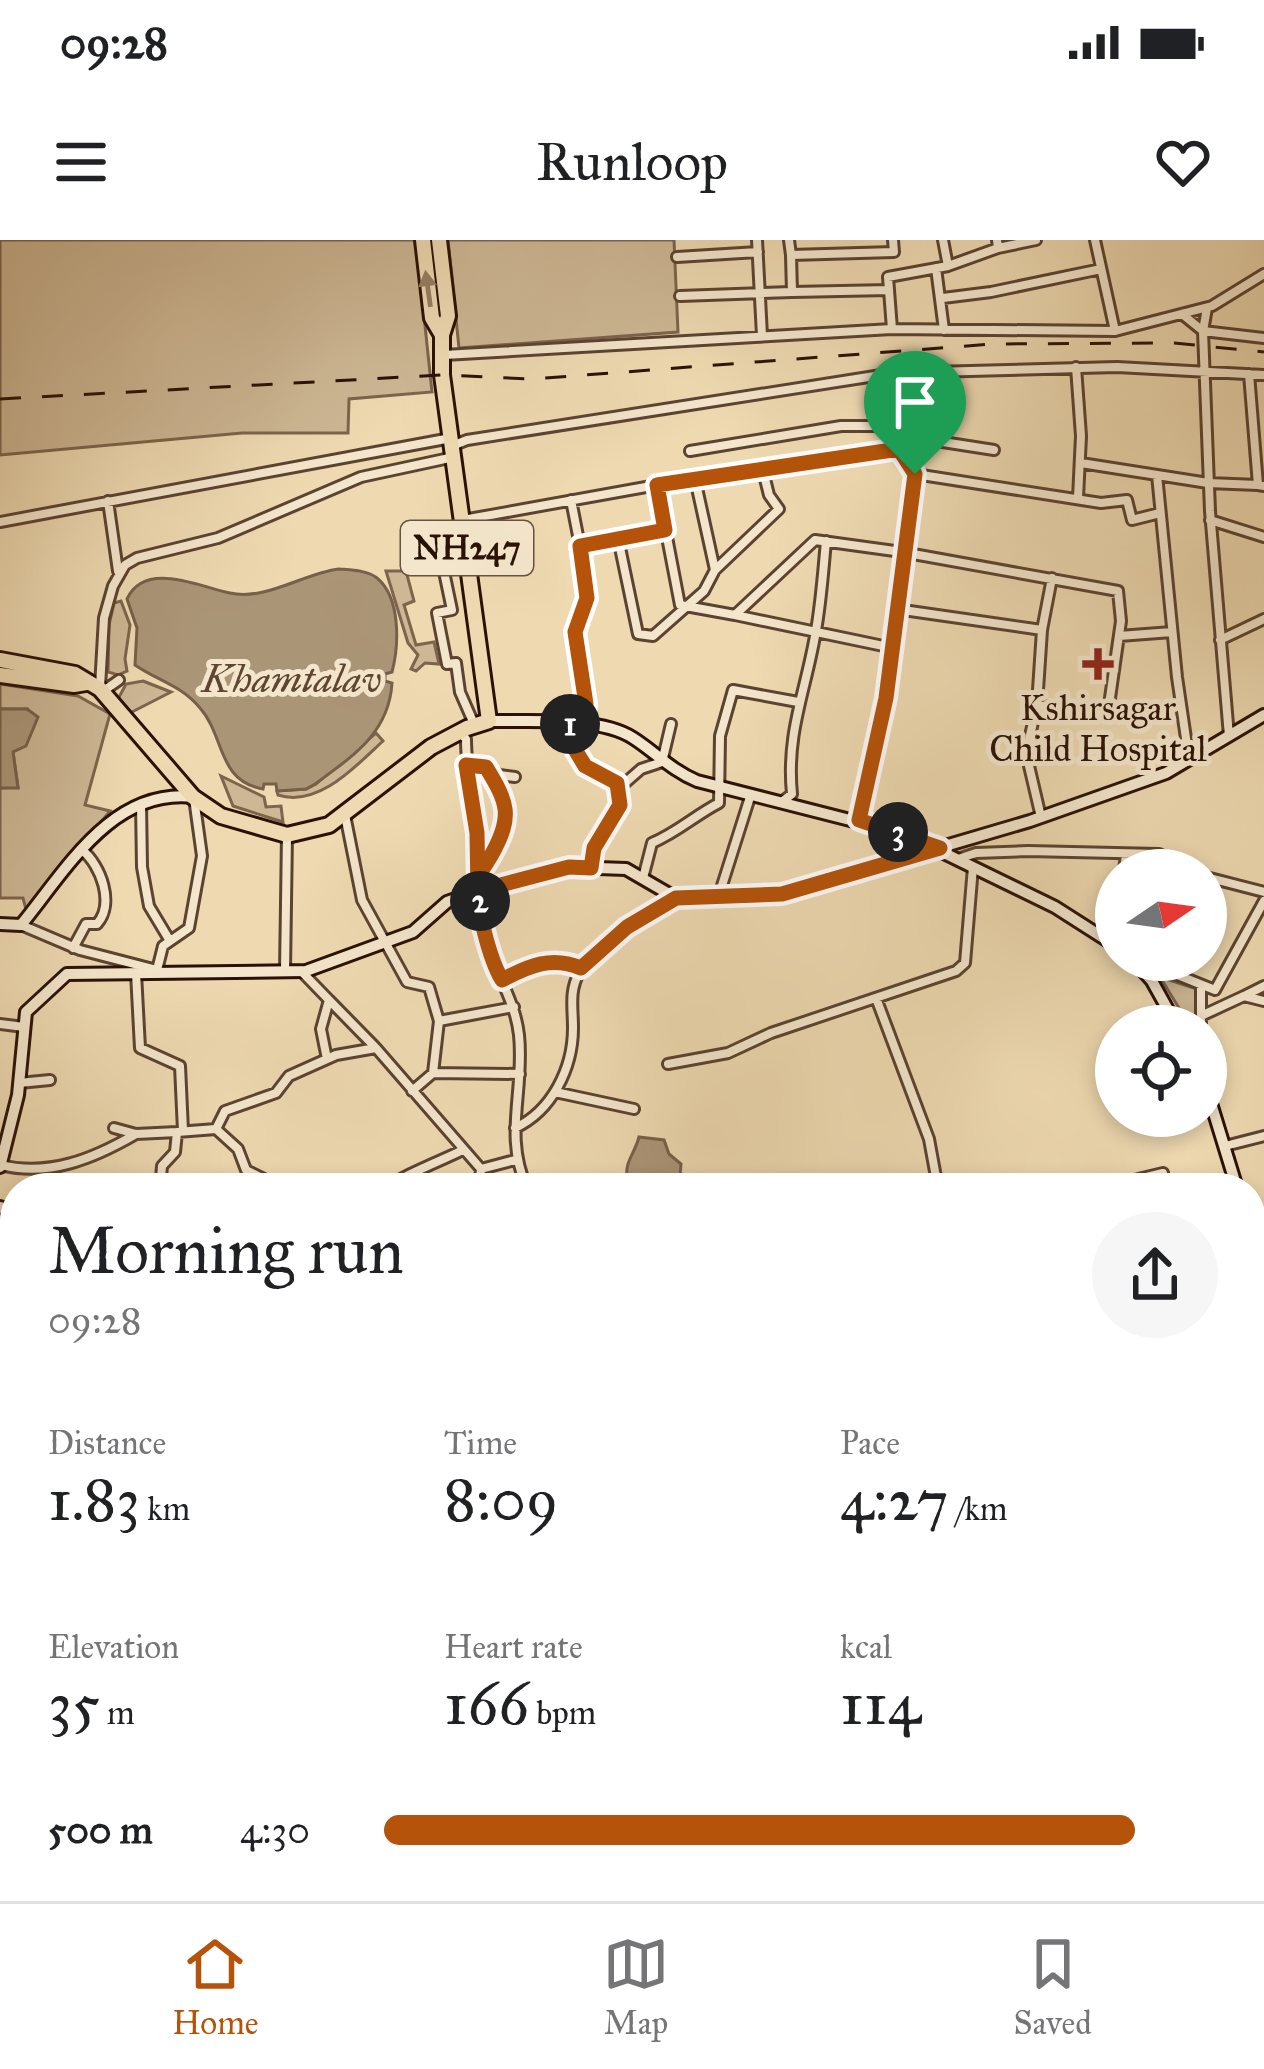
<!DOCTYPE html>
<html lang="en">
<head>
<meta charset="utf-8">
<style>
  body { margin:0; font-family:"IM FELL Great Primer",serif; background:#f6f6f6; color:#202124; height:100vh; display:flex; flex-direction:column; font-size:45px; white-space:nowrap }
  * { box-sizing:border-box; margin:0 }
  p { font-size:39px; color:#757577 }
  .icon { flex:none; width:66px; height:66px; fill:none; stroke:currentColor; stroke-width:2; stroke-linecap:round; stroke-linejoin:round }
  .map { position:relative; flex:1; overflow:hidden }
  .details { position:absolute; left:0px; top:933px; width:1266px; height:729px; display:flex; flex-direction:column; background:#fff; border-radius:48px 48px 0 0; box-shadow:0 6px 18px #0003 }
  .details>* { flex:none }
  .needle { width:78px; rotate:77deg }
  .controls { position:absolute; left:1095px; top:609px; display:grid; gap:24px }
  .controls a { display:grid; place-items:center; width:132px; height:132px; border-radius:50%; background:#fff; box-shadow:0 6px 18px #0003; font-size:60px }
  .pin { position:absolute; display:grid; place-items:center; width:102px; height:102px; color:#fff; margin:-123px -51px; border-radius:50% 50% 50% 0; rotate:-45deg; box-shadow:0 0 12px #0007 }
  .pin .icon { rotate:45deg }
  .km { position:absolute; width:60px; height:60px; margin:-30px; border-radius:50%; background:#222; color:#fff; font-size:33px; line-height:60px; text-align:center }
  .round { display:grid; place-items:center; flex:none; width:126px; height:126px; border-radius:63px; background:#f6f6f6 }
  .headline { display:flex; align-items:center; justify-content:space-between; height:204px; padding:0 48px }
  h1 { font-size:66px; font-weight:600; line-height:90px }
  .figures { display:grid; grid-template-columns:repeat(3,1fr); gap:18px; height:204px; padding:12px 48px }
  .figures div { display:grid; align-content:center }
  .figures b { font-size:60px; font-weight:600 }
  .figures small { font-size:33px; font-weight:400 }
  .figures p { font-size:33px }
  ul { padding:0 48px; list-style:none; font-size:39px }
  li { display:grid; grid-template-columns:192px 144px 1fr; align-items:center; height:90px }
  li i { height:30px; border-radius:15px; background:#b45309 }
  .status { display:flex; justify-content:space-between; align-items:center; height:84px; padding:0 60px; background:#fff; direction:ltr }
  .status svg { height:33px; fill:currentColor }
  header { display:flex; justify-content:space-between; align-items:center; height:156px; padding:0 48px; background:#fff; font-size:54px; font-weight:600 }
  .tab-bar { display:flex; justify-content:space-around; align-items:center; height:168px; border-top:3px solid #e0e0e0; background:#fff; font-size:33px; color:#757577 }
  .tab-bar a { display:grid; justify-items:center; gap:6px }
  .tab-bar .selected { color:#b45309 }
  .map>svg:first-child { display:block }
  .green { fill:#cdb794; stroke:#7c644d; stroke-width:3 }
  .water { fill:#ab9577; stroke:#77604a; stroke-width:3 }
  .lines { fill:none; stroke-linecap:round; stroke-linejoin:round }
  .street-casing { stroke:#5b4331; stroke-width:14 }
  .secondary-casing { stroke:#2a1106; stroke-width:16 }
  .primary-casing { stroke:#2a1106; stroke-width:18 }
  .highway-casing { stroke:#2a1106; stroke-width:20 }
  .street { stroke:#f4e6cc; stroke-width:8 }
  .secondary { stroke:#f4e6cc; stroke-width:10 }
  .primary { stroke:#eed9b1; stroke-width:12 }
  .highway { stroke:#eed9b1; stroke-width:14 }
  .rail { stroke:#2a1106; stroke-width:3; stroke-dasharray:21 21; stroke-linecap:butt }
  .oneway { fill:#967f64 }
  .route-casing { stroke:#fff; stroke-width:24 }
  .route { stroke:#b45309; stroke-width:15 }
  .poi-dot { fill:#8f2418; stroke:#f4e6cc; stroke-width:4.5 }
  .labels { text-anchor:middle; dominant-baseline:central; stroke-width:10; stroke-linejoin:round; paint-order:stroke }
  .shield { fill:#f4e6cc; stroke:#675141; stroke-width:3 }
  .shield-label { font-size:33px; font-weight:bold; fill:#2a1106 }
  .poi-label { font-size:36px; fill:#2a1106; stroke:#f4e6cc }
  .water-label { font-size:39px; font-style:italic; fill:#5e4633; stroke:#f4e6cc }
</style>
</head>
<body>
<div class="status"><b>09:28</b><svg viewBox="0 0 49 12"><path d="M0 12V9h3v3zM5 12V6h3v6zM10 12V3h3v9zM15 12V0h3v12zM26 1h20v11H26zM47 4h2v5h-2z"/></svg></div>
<header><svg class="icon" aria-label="menu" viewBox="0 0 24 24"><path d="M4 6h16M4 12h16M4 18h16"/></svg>Runloop<svg class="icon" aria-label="heart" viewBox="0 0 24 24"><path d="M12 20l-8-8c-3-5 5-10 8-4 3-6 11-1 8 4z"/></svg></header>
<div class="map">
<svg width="1264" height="1661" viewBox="0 0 1264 1661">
  <rect width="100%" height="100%" fill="#eed9b1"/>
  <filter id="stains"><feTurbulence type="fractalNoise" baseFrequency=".00167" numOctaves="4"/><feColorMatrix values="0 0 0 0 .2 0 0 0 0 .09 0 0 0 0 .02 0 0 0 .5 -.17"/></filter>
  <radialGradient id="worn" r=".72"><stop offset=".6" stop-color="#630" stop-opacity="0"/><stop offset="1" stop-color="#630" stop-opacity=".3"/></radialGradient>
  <path class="green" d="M 0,0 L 416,0 L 432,152 L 349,159 L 348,193 L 242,193 L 0,215 Z
    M 448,0 L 674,0 L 678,92 L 459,108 Z
    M 386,331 L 406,331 L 414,361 L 404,365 L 416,405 L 434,402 L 439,424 L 425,423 L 416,431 L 411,429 L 418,415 L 408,403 Z
    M 121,361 L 130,385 L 125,419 L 127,431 L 118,435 L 108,432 L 109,385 L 114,363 Z
    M 143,441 L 171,452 L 130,473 L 118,459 L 126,444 Z
    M 0,444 L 78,456 L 110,474 L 85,565 L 110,571 L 27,673 L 23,658 L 0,658 L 0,548 L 18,547 L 13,512 L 27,469 L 0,469 Z
    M 376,493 L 383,501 C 356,526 318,568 278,555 L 277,551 L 306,549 L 316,544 Z
    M 221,536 L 264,557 L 266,567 L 281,566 L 283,582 L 233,566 Z
    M 1160,737 L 1197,749 L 1196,786 L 1190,786 Z
    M 1264,1103 L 1264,1412 L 1251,1416 L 1251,1105 Z"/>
  <path class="water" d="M 339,329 C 351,330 367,330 377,338 C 401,358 399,405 392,432 L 385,434 L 385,441 L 392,443 C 389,493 353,516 315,544 L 306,549 L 277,551 L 276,544 L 264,544 L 263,549 C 217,541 225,496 200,468 C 181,445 158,441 135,425 L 137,388 L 127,359 C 145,320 200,347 230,353 C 266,361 304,333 339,329 Z
    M 0,469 L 27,469 L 38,477 L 26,506 L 13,512 L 18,548 L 0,548 Z
    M 639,897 L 664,900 L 669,914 L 681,924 L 679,948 L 630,948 C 621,923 633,919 639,897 Z"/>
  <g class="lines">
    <g class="street-casing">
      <path id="street" d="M 757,0 L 762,96
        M 789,0 L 791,15
        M 943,0 L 948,26
        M 1095,0 L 1115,91
        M 998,8 L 1036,0
        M 677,17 L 758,12
        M 936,28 L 944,90
        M 889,50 L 792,52 L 791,15 L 894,12 L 893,0
        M 680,56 L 792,52
        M 943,58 L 991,52 L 1101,29
        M 1182,74 L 1203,91 L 1207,68
        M 892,89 L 888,37 L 948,26 L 998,8 L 997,0
        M 444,115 L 892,89 L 1115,91 L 1212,66 L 1264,34
        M 1076,127 L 1081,196 L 1078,258
        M 894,133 L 892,186 L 915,234 L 902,312 L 1118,351 L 1121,381 L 1108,472 L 1037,465 L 1026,513 L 1041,577
        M 1249,134 L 1258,245 L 1264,246
        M 452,206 L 467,200 L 894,133 L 1117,127 L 1264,135
        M 690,211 L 841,186 L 892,186 L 930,200 L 994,210
        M 1081,223 L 1208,243 L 1258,245
        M 915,234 L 1101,263 L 1127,260 L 1132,280 L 1160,273
        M 1157,235 L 1177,437 L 1189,519
        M 695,239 L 715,330
        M 657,245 L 680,365 L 735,375
        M 571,260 L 580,306 L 618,298 L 638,394 L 653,396 L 704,351 L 715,330 L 779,269 L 769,255 L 763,231
        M 108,261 L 118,331
        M 463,280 L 657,245 L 899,209
        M 1210,280 L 1264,297
        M 0,282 L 451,198
        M 618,298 L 665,290
        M 815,300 L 902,312 L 893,408 L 735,375 Z
        M 580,306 L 587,358 L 575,392 L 586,464 L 583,484
        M 443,327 L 452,370 L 437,373 L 447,424 L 456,423 L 460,452 L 474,484
        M 896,369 L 1042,390
        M 1119,396 L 1172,392
        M 1220,400 L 1264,379
        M 100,447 L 104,378 L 113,346 L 125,325 L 137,318 L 218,298 L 361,237 L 454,217
        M 102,452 L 119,440
        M 1037,465 L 1042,390 L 1052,338
        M 559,483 L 585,526 L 616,543
        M 460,493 L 466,499 C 466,531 473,560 476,591 C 481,627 479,663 487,700 C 495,734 515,759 519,795 C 525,851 503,895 527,948
        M 1229,496 L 1210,271 L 1203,91 L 1264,98
        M 783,561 L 792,554 C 786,494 805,453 815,396 C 821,365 823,333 826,301
        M 141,564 L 142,627 L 149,666 L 170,701
        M 345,575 L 362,660 L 407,742 L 429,747 L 439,781
        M 859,580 L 887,458 L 893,408
        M 961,618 L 976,613 L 1028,611 L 1159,614 L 1190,630
        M 591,628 L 594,608 L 620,564 L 616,543 L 625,543 L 641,529 L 662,522 L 671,484
        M 1124,630 L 1126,614
        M 479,633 C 511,592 513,571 486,527 L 499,535 L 515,537
        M 1206,637 L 1264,652
        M 643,638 L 652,603 C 678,592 694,576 719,563 L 720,496 L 733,450 L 798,462
        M 719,655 L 751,554
        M 21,685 L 80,710 L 157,730 L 163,706 L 189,688 L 202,616 L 194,558
        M 1101,695 L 1106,664 L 1116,648
        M 73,708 L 86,684 L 97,684 C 115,664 101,625 82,610
        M 1140,720 L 1215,750 L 1264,661
        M 285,731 L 287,595
        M 301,731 L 329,760
        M 136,733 L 140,808 L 180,826 L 183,891
        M 502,740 C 530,725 552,716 581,727
        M 1264,746 L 1244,756 L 1264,761
        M 876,758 L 929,899 L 938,948
        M 1201,776 L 1244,756
        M 0,784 L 24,787
        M 1201,786 L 1201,745
        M 327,819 L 321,789 L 329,760 L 375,807
        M 668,824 L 728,813 L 771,793 L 956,731 L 965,723 L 973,627
        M 433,833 L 439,781 L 514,767
        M 19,843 L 50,840
        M 412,851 L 433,833 L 520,834
        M 555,852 L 634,869
        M 114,888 L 136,894 L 177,892
        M 515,888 C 552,871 573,828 573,788 C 573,767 569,752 579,733 C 597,698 643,677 675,658
        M 216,889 L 225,871 L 276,853 L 289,836 L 336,815 L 376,808 L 481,929
        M 1225,906 L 1264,896
        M 0,925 C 49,937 93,919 136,894
        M 151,948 L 161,938 L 162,926 L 175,912 L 177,892 L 216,889 L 238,909 L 246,930 L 282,948
        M 388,948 C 396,938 445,919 463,910
        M 479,948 L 481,929 L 515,920
        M 1101,948 L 1163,933 L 1166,948
        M 0,1060 L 15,1090
        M 0,1271 L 15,1256
        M 1251,1282 L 1264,1298
        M 0,1415 L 8,1392 L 15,1390
        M 1251,1423 L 1264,1420
        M 1251,1463 L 1264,1460
        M 1251,1509 L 1264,1507
        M 0,1512 L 15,1556
        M 1251,1568 L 1255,1579 L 1264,1577
        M 0,1582 L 15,1583
        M 1251,1614 L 1264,1616
        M 0,1621 L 15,1595
        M 222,1647 L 225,1661
        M 252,1647 L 255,1661
        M 307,1647 L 309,1661
        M 386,1647 L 387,1661
        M 475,1647 L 477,1661
        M 781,1647 L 793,1661
        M 902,1647 L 915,1661
        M 1161,1647 L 1172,1661
        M 1029,1652 L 1071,1647
        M 114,1661 L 128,1647
        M 515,1661 L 516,1647
        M 827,1661 L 840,1647
        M 880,1661 L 891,1647
        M 963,1661 L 974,1647
        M 1117,1661 L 1122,1647
        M 1258,1661 L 1264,1625"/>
    </g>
    <g class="secondary-casing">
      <path id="secondary" d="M 489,481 C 529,482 599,476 633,498 C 655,512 671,530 697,541 L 905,594 L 1055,667 L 1116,706
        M 0,684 L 21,685 C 66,630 112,548 193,557
        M 1133,720 L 1152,741 L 1177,786
        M 1206,847 L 1237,948
        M 0,927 L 18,855 L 26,772 L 67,734 L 306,731 L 413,692 L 447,662 L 497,644 L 570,627 L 626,629 L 676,658 L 782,654 L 1030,581 L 1166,533 L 1264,475
        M 0,967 L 15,973
        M 1251,984 L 1264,1017
        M 1251,1018 L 1261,1057"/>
    </g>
    <g class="primary-casing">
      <path id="primary" d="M 1264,1055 L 1258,1068 L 1264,1078
        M 0,1325 L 15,1318"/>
    </g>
    <g class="highway-casing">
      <path id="highway" d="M 439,0 L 448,76 L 442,95
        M 0,420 L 75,434 L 100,449 L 193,557 L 221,576 L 287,595 L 329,585 L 431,507 L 467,488 L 489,481 L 442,135 L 442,95 L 432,78 L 423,0
        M 0,435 L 74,445 L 86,443"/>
    </g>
    <use href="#street" class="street"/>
    <use href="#secondary" class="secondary"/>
    <use href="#primary" class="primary"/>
    <use href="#highway" class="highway"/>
    <path class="rail" d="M 0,159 L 442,135 L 532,139 L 993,104 L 1174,103 L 1264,112"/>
  </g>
  <defs><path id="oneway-solid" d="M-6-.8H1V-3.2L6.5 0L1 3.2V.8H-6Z" transform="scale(3)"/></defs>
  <use class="oneway" href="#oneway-solid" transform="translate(428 49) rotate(-98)"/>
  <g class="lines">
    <g class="route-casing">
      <path id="route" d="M 915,234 L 899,209 L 657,245 L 665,290 L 580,306 L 587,358 L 575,392 L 586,464 L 584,484 L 559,483 L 585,526 L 617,543 L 620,565 L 594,608 L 591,628 L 569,627 L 478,651 L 477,593 L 466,525 L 486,527 C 508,563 513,576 492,614 C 488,622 480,631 478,639 C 474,662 490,720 502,740 C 530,725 552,716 581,728 L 627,687 L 676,658 L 782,654 L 940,608 L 859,580 L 886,458 L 915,234"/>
    </g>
    <use href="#route" class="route"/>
  </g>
  <path class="poi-dot" d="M1092 406h12v12h12v12h-12v12h-12v-12h-12v-12h12z"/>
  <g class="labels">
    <rect class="shield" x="401" y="281" width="132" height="54" rx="9"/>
    <g class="shield-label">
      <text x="467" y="308">NH247</text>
    </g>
    <g class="poi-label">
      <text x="1098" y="468">Kshirsagar<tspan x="1098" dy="41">Child Hospital</tspan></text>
    </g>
    <g class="water-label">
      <text x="292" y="439">Khamtalav</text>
    </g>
  </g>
  <rect width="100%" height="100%" filter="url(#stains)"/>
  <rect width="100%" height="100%" fill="url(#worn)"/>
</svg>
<div class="controls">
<a><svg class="needle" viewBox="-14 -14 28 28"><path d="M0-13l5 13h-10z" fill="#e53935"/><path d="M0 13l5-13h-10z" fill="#757577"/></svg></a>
<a><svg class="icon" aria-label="locate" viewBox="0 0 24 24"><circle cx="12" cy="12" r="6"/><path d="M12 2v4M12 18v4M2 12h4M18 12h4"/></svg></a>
</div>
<div class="pin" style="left:915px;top:234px;background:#1e9e55"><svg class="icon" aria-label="arrive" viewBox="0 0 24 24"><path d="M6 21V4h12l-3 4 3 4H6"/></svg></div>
<b class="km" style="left:570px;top:484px">1</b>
<b class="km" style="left:480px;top:661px">2</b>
<b class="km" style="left:898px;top:592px">3</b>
<section class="details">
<div class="headline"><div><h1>Morning run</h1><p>09:28</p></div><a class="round"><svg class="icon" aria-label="share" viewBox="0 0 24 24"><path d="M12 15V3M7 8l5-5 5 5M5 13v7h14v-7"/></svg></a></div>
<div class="figures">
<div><p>Distance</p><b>1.83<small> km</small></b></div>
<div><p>Time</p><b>8:09</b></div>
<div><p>Pace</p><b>4:27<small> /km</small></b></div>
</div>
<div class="figures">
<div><p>Elevation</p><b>35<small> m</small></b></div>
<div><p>Heart rate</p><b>166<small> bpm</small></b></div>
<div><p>kcal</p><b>114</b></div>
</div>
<ul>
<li><b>500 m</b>4:30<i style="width:90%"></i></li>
</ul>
</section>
</div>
<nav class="tab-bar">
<a class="selected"><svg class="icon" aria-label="home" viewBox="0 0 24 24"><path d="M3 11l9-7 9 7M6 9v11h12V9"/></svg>Home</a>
<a><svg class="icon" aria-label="map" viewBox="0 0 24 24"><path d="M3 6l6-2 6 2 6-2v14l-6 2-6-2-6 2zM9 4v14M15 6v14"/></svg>Map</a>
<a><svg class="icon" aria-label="saved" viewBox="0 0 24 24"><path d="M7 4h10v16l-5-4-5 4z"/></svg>Saved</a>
</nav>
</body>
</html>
